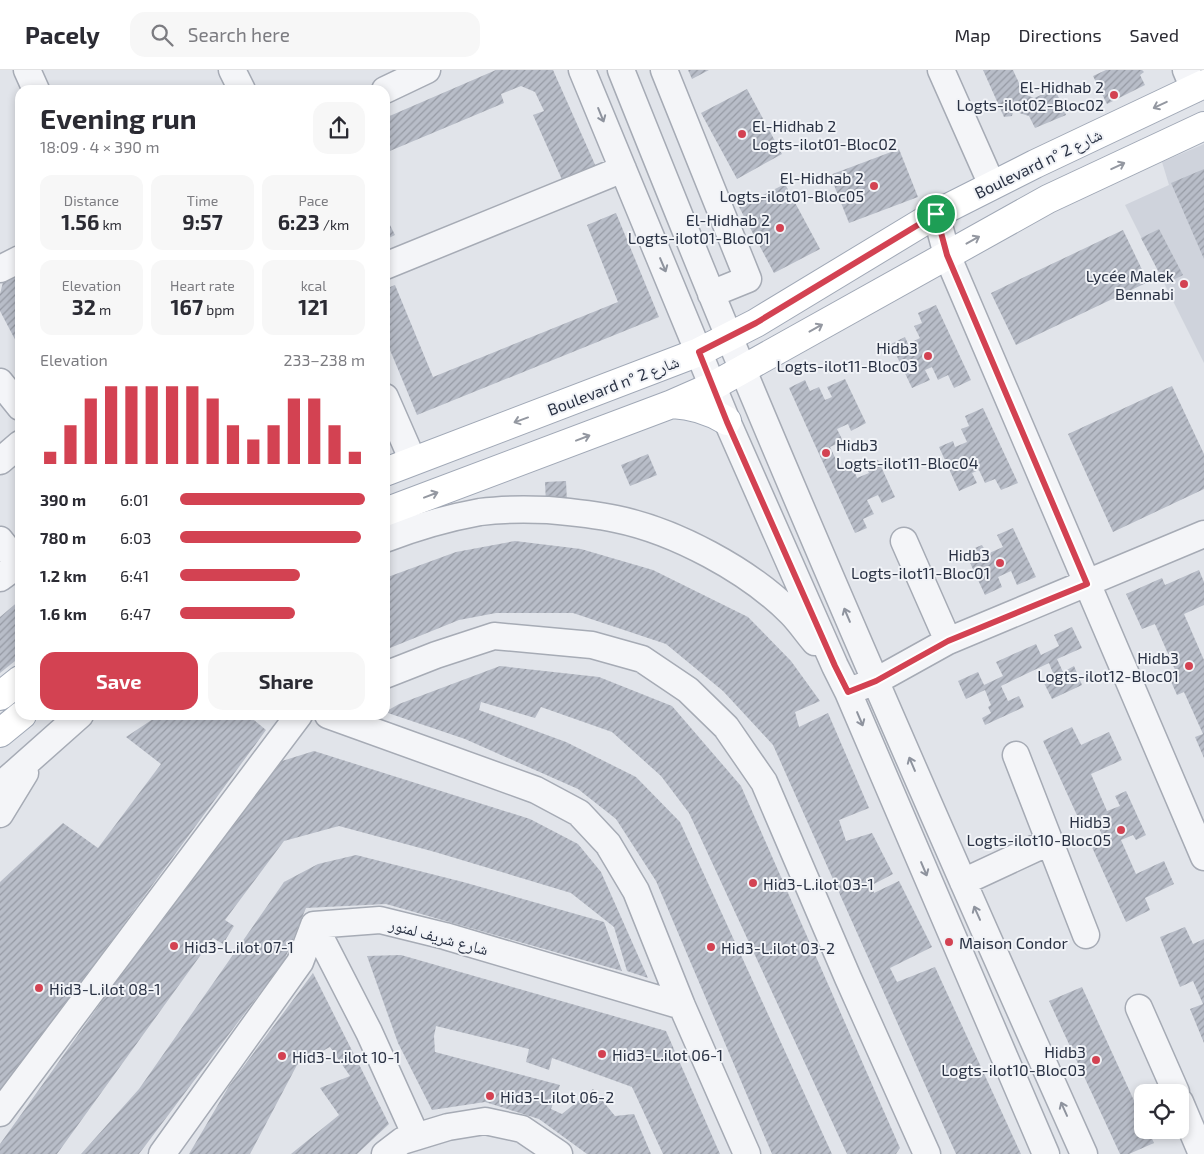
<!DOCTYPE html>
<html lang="en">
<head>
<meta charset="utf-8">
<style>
  body { margin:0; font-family:"Exo 2","Noto Naskh Arabic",sans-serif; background:#f7f7f7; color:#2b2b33; height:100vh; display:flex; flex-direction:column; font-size:19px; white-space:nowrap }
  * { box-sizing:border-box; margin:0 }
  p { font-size:16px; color:#7c7c81 }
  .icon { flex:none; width:28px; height:28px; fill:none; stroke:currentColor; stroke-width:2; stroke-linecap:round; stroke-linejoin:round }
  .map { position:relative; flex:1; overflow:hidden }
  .panel { position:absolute; left:15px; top:15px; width:375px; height:635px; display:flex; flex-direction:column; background:#fff; border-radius:15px; box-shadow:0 2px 8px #0003 }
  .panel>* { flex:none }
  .tools { position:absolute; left:1134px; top:1014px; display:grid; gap:10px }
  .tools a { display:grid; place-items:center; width:55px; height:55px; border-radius:10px; background:#fff; box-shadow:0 2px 8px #0003; font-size:25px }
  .pin { position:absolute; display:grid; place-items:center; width:42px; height:42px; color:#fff; margin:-21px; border:2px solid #fff; border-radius:50%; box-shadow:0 1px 5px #0007 }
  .round { display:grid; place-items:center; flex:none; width:52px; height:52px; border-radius:15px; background:#f7f7f7 }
  .headline { display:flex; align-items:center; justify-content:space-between; height:85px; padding:0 25px }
  h1 { font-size:28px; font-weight:700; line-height:38px }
  .figures { display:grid; grid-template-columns:repeat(3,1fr); gap:8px; height:85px; padding:5px 25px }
  .figures div { display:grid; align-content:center; border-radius:12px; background:#f7f7f7; text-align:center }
  .figures b { font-size:21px; font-weight:700 }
  .figures small { font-size:14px; font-weight:400 }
  .figures p { font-size:14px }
  .chart { height:140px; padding:10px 25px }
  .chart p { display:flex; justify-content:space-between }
  .chart svg { width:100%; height:90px; margin-top:5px; stroke:#d34252; stroke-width:6 }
  .button { display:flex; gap:10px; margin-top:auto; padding:10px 25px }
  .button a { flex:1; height:58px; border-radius:15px; background:#d34252; color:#fff; font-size:20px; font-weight:700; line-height:58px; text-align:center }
  .button a+a { background:#f7f7f7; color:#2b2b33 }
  ul { padding:0 25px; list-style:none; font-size:16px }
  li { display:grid; grid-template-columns:80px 60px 1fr; align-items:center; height:38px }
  li i { height:12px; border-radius:6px; background:#d34252 }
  header { display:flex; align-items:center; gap:30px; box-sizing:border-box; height:70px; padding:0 25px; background:#fff; border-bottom:1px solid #e1e1e2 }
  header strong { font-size:24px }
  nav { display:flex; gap:28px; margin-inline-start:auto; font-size:18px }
  .search { width:350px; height:45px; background:#f7f7f7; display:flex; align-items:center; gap:12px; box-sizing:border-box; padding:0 18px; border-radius:15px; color:#7c7c81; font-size:19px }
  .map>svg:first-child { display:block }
  .built { fill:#cfd3dc }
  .building { fill:url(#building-hatch) }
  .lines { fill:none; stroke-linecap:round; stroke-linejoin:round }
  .minor-casing { stroke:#a6abb5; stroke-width:29 }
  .major-casing { stroke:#a0a8b6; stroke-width:30 }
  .minor { stroke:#f4f5f8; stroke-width:26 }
  .major { stroke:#fff; stroke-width:28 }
  .oneway { stroke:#9498a1 }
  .oneway2 { stroke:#8e939e }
  .route-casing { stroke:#fff; stroke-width:10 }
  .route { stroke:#d34252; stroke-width:6 }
  .poi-dot { fill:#d34252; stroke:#f1f3f7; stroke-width:2 }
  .labels { text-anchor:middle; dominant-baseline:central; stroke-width:4; stroke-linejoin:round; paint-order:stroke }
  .poi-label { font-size:16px; fill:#293143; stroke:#f1f3f7; text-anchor:start }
  .street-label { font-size:16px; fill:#293143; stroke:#f1f3f7 }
</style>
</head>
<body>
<header>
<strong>Pacely</strong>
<div class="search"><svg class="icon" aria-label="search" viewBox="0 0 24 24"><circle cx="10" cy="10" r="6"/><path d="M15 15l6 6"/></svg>Search here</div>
<nav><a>Map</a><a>Directions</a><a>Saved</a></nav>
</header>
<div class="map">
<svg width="1204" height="1084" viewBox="0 0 1204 1084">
  <defs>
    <pattern id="building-hatch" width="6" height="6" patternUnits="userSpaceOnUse" patternTransform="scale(1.25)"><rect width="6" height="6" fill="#b8bdc8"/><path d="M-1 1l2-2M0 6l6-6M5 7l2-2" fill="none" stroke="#969aa4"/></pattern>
  </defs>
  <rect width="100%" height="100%" fill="#e1e4ea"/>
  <path class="built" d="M 1204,74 L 1204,293 L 1125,135 L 1169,115 L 1162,92 Z"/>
  <path class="building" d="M 496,0 L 553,0 L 597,99 L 564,114 L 533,45 L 544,41 L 535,22 L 521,16 L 501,24 L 504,33 L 385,83 L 385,48 Z
    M 688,0 L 709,0 L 692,9 Z
    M 983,0 L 1013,0 L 1024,24 L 1034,28 L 1055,19 L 1066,45 L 1035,58 L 1029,46 L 1013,41 L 1012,46 L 1004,47 Z
    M 1106,0 L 1142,0 L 1144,2 L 1140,5 L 1145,15 L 1107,34 L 1093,6 Z
    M 747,19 L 782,84 L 737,109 L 701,43 Z
    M 899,79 L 918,127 L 849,153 L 830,105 Z
    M 1204,99 L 1204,189 L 1171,113 Z
    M 785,114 L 820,179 L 774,203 L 739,137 Z
    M 616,143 L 659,247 L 417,345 L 385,268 L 385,219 L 395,215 L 433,307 L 618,232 L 587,155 Z
    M 385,145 L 395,165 L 385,170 Z
    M 1159,159 L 1183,205 L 1165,214 L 1141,168 Z
    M 1123,160 L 1148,212 L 1016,275 L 991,223 Z
    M 20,205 L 20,279 L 0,241 L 0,224 L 3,212 Z
    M 936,235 L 971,310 L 954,318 L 948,305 L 938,310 L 932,297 L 925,300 L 930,310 L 912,318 L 891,274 L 905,267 L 908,274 L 920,268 L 914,256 L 922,253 L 918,243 Z
    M 845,309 L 866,353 L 851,361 L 848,354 L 837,359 L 843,371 L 830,377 L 840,398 L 851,393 L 857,408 L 869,403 L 865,395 L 878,390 L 895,427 L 882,433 L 878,425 L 867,430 L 874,444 L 863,449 L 867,458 L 855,463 L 789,318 L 805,310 L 810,321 L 819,317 L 825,330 L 832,327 L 827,317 Z
    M 1172,316 L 1204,384 L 1204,419 L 1113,462 L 1068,364 Z
    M 983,338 L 1018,413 L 1001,420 L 995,409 L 985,413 L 979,400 L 972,403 L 977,413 L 959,421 L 939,377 L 953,371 L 955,377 L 967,372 L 961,359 L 969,356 L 965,346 Z
    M 648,384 L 657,405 L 630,416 L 621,395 Z
    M 566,411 L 567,432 L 546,433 L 545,412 Z
    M 1013,458 L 1036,507 L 1017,515 L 1011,501 L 998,507 L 1002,517 L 985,525 L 965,482 L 982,475 L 987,484 L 1003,477 L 997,465 Z
    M 515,471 L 581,479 L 653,500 L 748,547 L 791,591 L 820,631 L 795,642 L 799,657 L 828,643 L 869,738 L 839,750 L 846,771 L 872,763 L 893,804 L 874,814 L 874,823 L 899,811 L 932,877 L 890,898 L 897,912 L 935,897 L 1021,1084 L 956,1084 L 773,675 L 723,621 L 666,574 L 573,543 L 496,543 L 459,550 L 385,580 L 385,508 L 456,482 Z
    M 1199,500 L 1204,512 L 1204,535 L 1184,544 L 1204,590 L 1204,688 L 1195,667 L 1203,664 L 1184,622 L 1177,625 L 1168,605 L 1176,602 L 1155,554 L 1142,559 L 1126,524 L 1162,508 L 1165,515 Z
    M 20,530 L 20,587 L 0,603 L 0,547 Z
    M 1072,557 L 1082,578 L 1057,589 L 1063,602 L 1074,596 L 1082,615 L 1052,629 L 1044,613 L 1055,608 L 1049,593 L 1001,616 L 1008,631 L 1019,626 L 1024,637 L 985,655 L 982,648 L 991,643 L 988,637 L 991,635 L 985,620 L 966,629 L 958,611 L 978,602 L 984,615 L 1003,606 L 996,592 L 1036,574 L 1041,585 L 1059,576 L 1054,565 Z
    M 500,596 L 599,607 L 672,636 L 741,716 L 900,1078 L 896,1084 L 847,1084 L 689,743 L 661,706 L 612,662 L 541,637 L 535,648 L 481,632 L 479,640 L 566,672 L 636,707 L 680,752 L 832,1084 L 772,1084 L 656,811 L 616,749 L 578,719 L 465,669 L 385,642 L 399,634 Z
    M 159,645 L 248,645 L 266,660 L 0,1023 L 0,812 L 63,753 L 98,778 L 161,694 L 126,667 Z
    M 1072,657 L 1081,675 L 1109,662 L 1122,690 L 1091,704 L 1107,741 L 1120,736 L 1115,726 L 1126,721 L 1146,765 L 1136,770 L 1133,765 L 1121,770 L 1136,804 L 1164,791 L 1174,814 L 1145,828 L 1150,840 L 1126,852 L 1091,775 L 1104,769 L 1094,748 L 1081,754 L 1043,671 Z
    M 314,681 L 530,749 L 578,774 L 601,802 L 648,908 L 627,901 L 614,857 L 571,823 L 435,782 L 339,756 L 284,771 L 225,850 L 234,856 L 223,874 L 213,868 L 57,1084 L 0,1084 L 0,1074 L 130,892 L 282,691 Z
    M 356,785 L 463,812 L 604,852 L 622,901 L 386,834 L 306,838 L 284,891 L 139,1084 L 81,1084 L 139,1019 L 284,812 L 318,794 Z
    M 1185,857 L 1193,874 L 1204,869 L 1204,973 L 1190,939 L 1203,934 L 1193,911 L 1180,917 L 1160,867 Z
    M 401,885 L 666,961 L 720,1084 L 663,1084 L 632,1017 L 552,988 L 549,1000 L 526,992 L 529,979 L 436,956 L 434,966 L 435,982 L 560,1015 L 551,1039 L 562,1044 L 593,1019 L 615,1046 L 634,1044 L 651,1084 L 587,1084 L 539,1049 L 485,1032 L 432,1040 L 398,973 L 367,886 Z
    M 313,903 L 389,1054 L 357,1084 L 291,1084 L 339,1045 L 320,1018 L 350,1006 L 330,977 L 297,995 L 250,1084 L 189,1084 L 229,1016 Z
    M 1082,917 L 1142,1048 L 1142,1060 L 1148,1060 L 1154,1073 L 1129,1084 L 1120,1084 L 1049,931 Z"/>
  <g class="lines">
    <g class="minor-casing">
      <path id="minor" d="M 27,0 L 36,20
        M 232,0 L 242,20
        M 582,0 L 727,351 L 835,596 L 848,622 L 1046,1084
        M 621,0 C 657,90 693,180 730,269 C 844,543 963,814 1084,1084
        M 664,0 L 748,209 L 711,224
        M 941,0 L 992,115
        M 1186,0 L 1194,19
        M 385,20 L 427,0
        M 936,144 L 947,185 L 1204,787
        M 385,196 L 623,99
        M 0,199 L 20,189
        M 0,312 L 20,337
        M 385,327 L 413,391
        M 0,391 L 20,374
        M 385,469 C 416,457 447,448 480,442 C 502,439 525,439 548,440 C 571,442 593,444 616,449 C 675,461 748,500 791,543 C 800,552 807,563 815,572
        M 0,470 L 19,494 L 0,508
        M 904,471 L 948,571
        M 385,605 L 436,585 L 494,566 L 592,575 L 642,589 L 688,620 L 726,657 L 764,712 L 848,908 L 927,1084
        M 860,617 L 876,611 L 948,571 L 1204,464
        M 328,645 L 536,720 L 579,743 L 608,774 L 636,821 L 682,936 L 747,1084
        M 1016,685 L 1086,865
        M 0,716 L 80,645
        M 0,744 L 25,703
        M 963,812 L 1049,772
        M 314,855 L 369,962 L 416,1066
        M 1139,938 L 1176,1022
        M 1180,1032 L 1202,1084
        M 0,1043 L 299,645
        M 162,1084 L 300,892 L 314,855 L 380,850 L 445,866 L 682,936
        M 385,1084 L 402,1071 L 448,1057 L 485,1051 L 522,1059 L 559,1084"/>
    </g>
    <g class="major-casing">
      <path id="major" d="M 672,334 C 693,335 709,340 727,351
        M 385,402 L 699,282 L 756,253 L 936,144 L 1035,94 L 1204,14
        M 385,442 L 672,334 L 713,316 L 1048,129 L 1204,56
        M 0,626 L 20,610
        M 0,663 L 22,645"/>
    </g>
    <use href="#minor" class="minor"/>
    <use href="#major" class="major"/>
  </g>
  <defs><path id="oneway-shaft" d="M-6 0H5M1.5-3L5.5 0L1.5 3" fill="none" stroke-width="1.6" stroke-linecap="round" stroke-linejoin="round" transform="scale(1.25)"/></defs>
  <g class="oneway">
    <use href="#oneway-shaft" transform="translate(1160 35) rotate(155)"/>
    <use href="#oneway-shaft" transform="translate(1118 96) rotate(-25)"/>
    <use href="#oneway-shaft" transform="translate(973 170) rotate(-29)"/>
    <use href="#oneway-shaft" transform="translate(816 258) rotate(-29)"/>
    <use href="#oneway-shaft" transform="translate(521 350) rotate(160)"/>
    <use href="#oneway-shaft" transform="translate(583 368) rotate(-21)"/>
    <use href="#oneway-shaft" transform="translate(431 425) rotate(-21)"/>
  </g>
  <g class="oneway2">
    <use href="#oneway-shaft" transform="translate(601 45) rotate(68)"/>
    <use href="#oneway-shaft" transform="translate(663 195) rotate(67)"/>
    <use href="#oneway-shaft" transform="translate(847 545) rotate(-113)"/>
    <use href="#oneway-shaft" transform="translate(860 649) rotate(67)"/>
    <use href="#oneway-shaft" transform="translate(912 694) rotate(-113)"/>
    <use href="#oneway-shaft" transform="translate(924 799) rotate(67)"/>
    <use href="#oneway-shaft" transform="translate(977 843) rotate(-114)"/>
    <use href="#oneway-shaft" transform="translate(1064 1039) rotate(-114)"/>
  </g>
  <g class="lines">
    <g class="route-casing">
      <path id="route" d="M 936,144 L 947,185 L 1087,514 L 948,571 L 876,611 L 848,622 L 835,596 L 727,352 L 699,282 L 756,253 Z"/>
    </g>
    <use href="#route" class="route"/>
  </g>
  <g class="poi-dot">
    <circle cx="1114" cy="25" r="5"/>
    <circle cx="742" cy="64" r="5"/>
    <circle cx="874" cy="116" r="5"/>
    <circle cx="780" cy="158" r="5"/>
    <circle cx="1184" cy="214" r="5"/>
    <circle cx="928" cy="286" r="5"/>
    <circle cx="826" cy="383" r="5"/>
    <circle cx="1000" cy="493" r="5"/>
    <circle cx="1189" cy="596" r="5"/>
    <circle cx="1121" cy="760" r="5"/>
    <circle cx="753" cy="813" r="5"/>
    <circle cx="949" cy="872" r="5"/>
    <circle cx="174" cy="876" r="5"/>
    <circle cx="711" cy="877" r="5"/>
    <circle cx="39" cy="918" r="5"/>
    <circle cx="602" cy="984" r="5"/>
    <circle cx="282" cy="986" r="5"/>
    <circle cx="1096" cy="990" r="5"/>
    <circle cx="490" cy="1026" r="5"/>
  </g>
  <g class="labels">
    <g class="poi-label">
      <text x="1104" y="16" text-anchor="end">El-Hidhab 2<tspan x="1104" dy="18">Logts-ilot02-Bloc02</tspan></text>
      <text x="752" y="55">El-Hidhab 2<tspan x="752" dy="18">Logts-ilot01-Bloc02</tspan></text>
      <text x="864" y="107" text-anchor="end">El-Hidhab 2<tspan x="864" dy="18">Logts-ilot01-Bloc05</tspan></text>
      <text x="770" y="149" text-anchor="end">El-Hidhab 2<tspan x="770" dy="18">Logts-ilot01-Bloc01</tspan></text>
      <text x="1174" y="205" text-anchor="end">Lycée Malek<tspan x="1174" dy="18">Bennabi</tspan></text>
      <text x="918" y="277" text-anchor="end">Hidb3<tspan x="918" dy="18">Logts-ilot11-Bloc03</tspan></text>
      <text x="836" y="374">Hidb3<tspan x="836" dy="18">Logts-ilot11-Bloc04</tspan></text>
      <text x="990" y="484" text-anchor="end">Hidb3<tspan x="990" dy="18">Logts-ilot11-Bloc01</tspan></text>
      <text x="1179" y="587" text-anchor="end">Hidb3<tspan x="1179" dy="18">Logts-ilot12-Bloc01</tspan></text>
      <text x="1111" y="751" text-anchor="end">Hidb3<tspan x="1111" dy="18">Logts-ilot10-Bloc05</tspan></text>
      <text x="763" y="813">Hid3-L.ilot 03-1</text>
      <text x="959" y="872">Maison Condor</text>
      <text x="184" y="876">Hid3-L.ilot 07-1</text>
      <text x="721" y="877">Hid3-L.ilot 03-2</text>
      <text x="49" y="918">Hid3-L.ilot 08-1</text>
      <text x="1086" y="981" text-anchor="end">Hidb3<tspan x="1086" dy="18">Logts-ilot10-Bloc03</tspan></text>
      <text x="612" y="984">Hid3-L.ilot 06-1</text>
      <text x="292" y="986">Hid3-L.ilot 10-1</text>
      <text x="500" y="1026">Hid3-L.ilot 06-2</text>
    </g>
    <g class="street-label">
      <text transform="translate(1038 93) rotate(-26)">Boulevard n° شارع 2</text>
      <text transform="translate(613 315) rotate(-21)">Boulevard n° شارع 2</text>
      <text transform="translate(439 866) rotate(15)">شارع شريف لمنور</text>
    </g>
  </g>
</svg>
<div class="tools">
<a><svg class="icon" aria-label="locate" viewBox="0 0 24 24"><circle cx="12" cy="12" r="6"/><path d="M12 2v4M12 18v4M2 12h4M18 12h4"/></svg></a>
</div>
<div class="pin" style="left:936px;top:144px;background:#1e9e55"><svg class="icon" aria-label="arrive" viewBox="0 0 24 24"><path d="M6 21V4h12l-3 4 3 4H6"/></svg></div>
<section class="panel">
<div class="headline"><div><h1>Evening run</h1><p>18:09 · 4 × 390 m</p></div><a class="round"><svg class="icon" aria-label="share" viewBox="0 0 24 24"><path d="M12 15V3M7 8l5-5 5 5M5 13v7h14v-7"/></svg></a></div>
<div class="figures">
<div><p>Distance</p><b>1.56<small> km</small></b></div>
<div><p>Time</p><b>9:57</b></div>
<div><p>Pace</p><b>6:23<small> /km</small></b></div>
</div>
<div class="figures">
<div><p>Elevation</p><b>32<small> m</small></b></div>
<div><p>Heart rate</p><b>167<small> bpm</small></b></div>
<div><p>kcal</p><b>121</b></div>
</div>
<div class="chart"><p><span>Elevation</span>233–238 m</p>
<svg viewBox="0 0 160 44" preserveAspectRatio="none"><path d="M5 44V38M15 44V25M25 44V12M35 44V6M45 44V6M55 44V6M65 44V6M75 44V6M85 44V12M95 44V25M105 44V32M115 44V25M125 44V12M135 44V12M145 44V25M155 44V38"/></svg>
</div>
<ul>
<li><b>390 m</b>6:01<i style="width:100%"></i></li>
<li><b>780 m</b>6:03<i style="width:98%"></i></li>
<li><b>1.2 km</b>6:41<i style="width:65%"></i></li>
<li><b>1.6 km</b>6:47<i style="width:62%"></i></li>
</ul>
<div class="button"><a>Save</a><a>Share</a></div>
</section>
</div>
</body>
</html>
